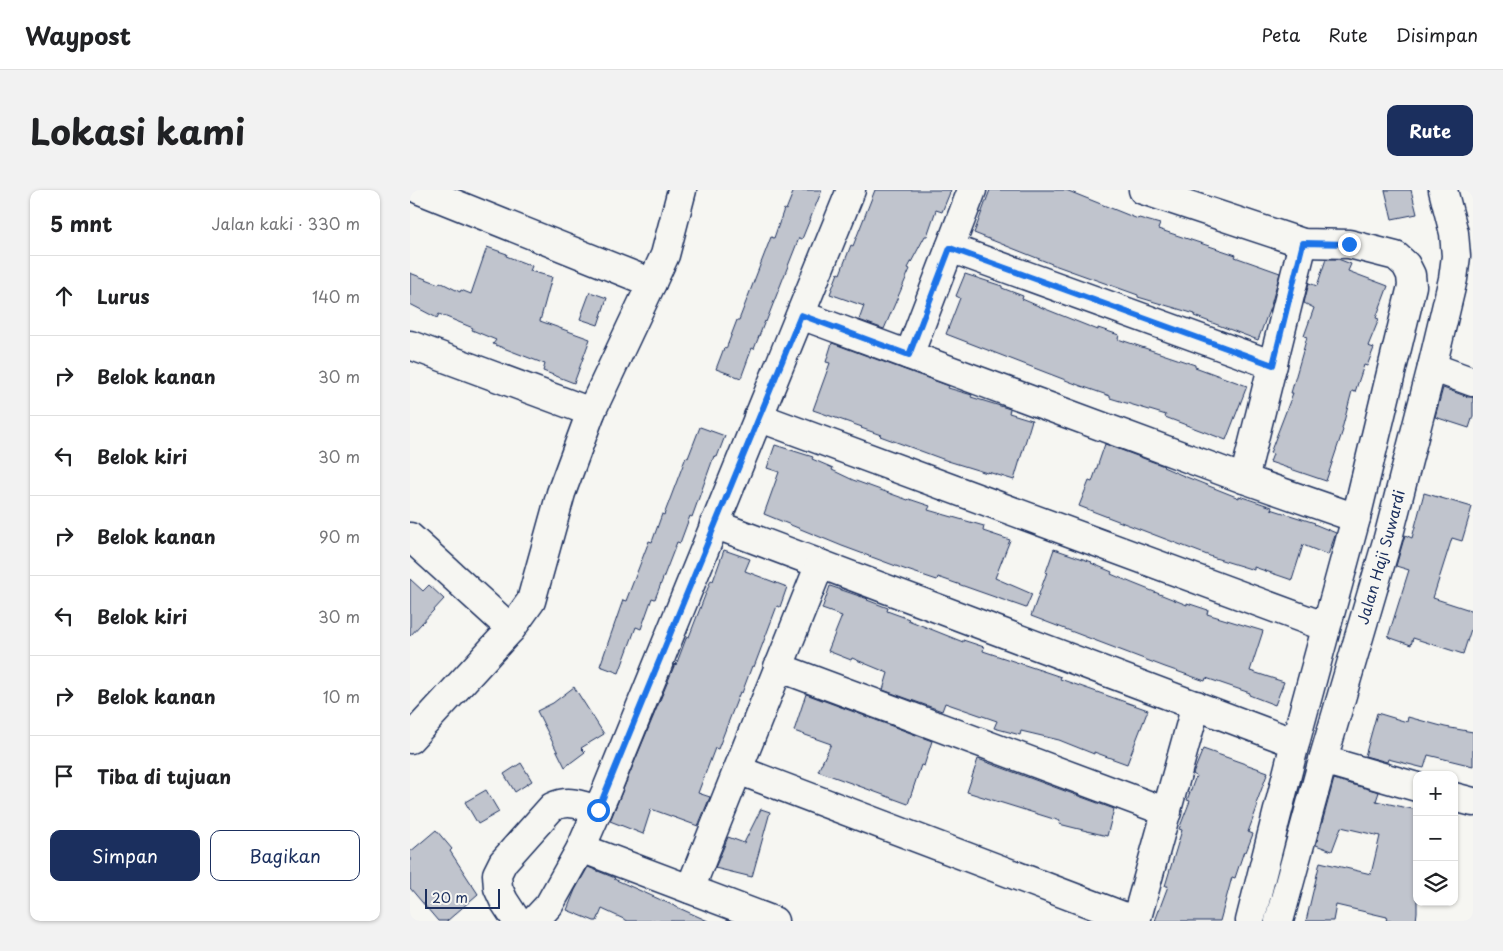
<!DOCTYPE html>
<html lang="id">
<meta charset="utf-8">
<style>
body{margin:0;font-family:"Playpen Sans",sans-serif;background:#f2f2f2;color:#202124}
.controls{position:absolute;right:15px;bottom:15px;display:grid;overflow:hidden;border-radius:10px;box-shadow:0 1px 4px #0004}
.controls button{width:45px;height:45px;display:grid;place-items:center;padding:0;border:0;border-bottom:1px solid #e0e0e0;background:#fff;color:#202124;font:25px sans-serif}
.scale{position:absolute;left:15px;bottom:12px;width:75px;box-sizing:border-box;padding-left:5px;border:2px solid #1b2f5e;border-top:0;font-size:14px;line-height:18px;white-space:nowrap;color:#1b2f5e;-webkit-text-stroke:4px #f6f6f2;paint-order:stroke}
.stop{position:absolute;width:15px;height:15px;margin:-11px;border:4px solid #1a73e8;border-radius:50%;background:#fff}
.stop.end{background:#1a73e8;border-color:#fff;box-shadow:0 1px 5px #0008}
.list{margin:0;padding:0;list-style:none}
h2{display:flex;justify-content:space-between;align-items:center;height:65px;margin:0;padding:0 20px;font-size:21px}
h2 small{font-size:16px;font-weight:400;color:#757577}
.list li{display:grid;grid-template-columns:32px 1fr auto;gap:15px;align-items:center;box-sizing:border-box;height:80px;padding:0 20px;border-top:1px solid #e0e0e0}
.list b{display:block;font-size:19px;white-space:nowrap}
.list em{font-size:16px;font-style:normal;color:#757577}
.actions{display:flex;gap:10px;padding:15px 20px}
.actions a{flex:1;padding:11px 0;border:1px solid #1b2f5e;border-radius:10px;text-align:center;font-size:18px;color:#1b2f5e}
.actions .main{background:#1b2f5e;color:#fff}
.icon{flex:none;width:28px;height:28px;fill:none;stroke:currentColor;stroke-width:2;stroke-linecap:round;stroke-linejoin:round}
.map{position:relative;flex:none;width:1063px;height:731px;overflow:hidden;border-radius:10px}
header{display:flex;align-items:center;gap:30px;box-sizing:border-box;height:70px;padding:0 25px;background:#fff;border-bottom:1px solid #e0e0e0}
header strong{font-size:24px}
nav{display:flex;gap:28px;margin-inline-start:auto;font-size:18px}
.intro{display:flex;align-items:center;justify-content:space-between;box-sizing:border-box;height:120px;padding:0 30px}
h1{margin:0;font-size:35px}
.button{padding:12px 22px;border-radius:10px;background:#1b2f5e;color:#fff;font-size:18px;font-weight:700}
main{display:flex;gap:30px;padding:0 30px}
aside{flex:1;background:#fff;border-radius:10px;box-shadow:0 1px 4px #0004}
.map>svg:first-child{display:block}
</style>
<header>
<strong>Waypost</strong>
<nav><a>Peta</a><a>Rute</a><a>Disimpan</a></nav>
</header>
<div class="intro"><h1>Lokasi kami</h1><a class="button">Rute</a></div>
<main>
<aside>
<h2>5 mnt<small>Jalan kaki · 330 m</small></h2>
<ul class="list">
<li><svg class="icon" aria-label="ahead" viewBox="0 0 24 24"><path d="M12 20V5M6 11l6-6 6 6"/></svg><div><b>Lurus</b></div><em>140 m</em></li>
<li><svg class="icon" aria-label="right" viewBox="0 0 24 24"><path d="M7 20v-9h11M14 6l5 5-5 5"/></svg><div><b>Belok kanan</b></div><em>30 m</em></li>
<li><svg class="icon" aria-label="left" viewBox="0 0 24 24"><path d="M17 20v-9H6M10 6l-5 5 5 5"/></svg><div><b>Belok kiri</b></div><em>30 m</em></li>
<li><svg class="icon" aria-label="right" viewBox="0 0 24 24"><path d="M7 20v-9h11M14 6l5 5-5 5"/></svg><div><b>Belok kanan</b></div><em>90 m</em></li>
<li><svg class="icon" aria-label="left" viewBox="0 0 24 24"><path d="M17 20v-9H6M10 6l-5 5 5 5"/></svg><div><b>Belok kiri</b></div><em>30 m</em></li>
<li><svg class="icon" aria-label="right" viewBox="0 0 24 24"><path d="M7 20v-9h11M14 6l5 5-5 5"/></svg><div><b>Belok kanan</b></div><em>10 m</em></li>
<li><svg class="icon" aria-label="arrive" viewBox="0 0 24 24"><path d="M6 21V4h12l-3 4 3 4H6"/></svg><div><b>Tiba di tujuan</b></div></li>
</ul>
<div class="actions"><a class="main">Simpan</a><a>Bagikan</a></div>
</aside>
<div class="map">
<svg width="1063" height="731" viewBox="0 0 1063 731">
<rect width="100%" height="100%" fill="#f6f6f2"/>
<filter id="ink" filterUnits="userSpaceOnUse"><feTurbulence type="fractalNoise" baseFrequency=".02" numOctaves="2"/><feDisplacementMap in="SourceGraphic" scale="10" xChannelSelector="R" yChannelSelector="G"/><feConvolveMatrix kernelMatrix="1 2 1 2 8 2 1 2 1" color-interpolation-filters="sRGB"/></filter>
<g filter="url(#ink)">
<path fill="#c0c4cd" stroke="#1b2f5e" d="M384,0H412L392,49L389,48L356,132L355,131L344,159L342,158L331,188L306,179L314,158L316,159L327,130H329L361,47L364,48L374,19L376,20Z
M465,0H541L532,22L526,20L517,46H515L498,78L500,79L474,139L449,130L454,116L420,104L428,83L430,84L441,55L443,56Z
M580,0H656L728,29L729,28L750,34L748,39L826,65L825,67L870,83L861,115L848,150L784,126L785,124L728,107V105L647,76L564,43Z
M975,0H1001L1007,24L982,29Z
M77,57L97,64L96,66L122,76L120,81L142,87L130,131L180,149L164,193L133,181L135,174L83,154L86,150L62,140L63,138L29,124L27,128L0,114V83L29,94L30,92L50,102L51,100L61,104Z
M916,69H928L941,74L938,81L978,96L966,128L969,129L958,156L964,158L957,176L954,175L945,202L942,201L932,239L933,240L916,291L860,272L863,264L860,263L883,203H881L897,147L894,146L904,118L894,113L899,93L907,96Z
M555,84L592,96V98L613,106L612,109L633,118L688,140V138L709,145L708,149L785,175V177L837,196L816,250L755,227L756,225L700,208V206L671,196L536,144L550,108L546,106Z
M180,102L197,108L188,135L170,129Z
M422,153L539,196L538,198L562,205L561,207L600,219L599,223L622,230L604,290L578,282L577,283L538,271L470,246L471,245L451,238L452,237L403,220L420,173L416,172Z
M1033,198L1058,207H1063V226L1059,238L1025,227Z
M290,237L315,246L307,267L304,266L282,327L280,326L270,353L267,352L245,409L242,408L231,439L226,437L209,483L190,476L213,410L216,411L239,351L242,352L252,324L254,325L276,267L278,268Z
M695,254L754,276L753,277L774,286L829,308V306L862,317L861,319L905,333L904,334L926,343L918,365L893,355L882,390L844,377V380L805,368L669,316L679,291L682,292Z
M365,255L403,267L402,269L423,278L422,280L443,290L498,310L499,309L520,316L518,320L574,336L573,341L600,350L585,388L622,404L616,418L528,387L527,390L494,379L432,356L354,324L369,282L357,278Z
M1014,303L1062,317L1052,351L1042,348L1023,408L1063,421V433L1053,464L1003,448L1001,455L978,447L999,380L986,376L995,345L1002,348Z
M644,359L682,372L681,373L702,382L701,384L722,393L777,415V413L798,420L797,424L853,441L840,481L874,492L865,515L839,505L840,503L796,488L795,491L755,477L621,426L637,382H636Z
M314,360L340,369L335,381L377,397L370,417L367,416L344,477L342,476L332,503L330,502L308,559L305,558L288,603L300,607L288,636L241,619L233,644L200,631L265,474L266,475L277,446L279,447L301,390L303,391Z
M0,389L13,401L19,395L34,409L0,446Z
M420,396L458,409L457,410L478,418L477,421L499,429L498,430L553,452V450L574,457L573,461L651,487L650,489L738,520L717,574L684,562V564L649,550L611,541L610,545L584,538L587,531L535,513L532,521L473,500L478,483L442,468L441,470L418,461L432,426L412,419Z
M164,497L194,544L171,558L175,562L155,577L127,521L143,513Z
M396,504L522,551L514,576L511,575L498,614L408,581L421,554L384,541Z
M967,523L997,532L998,527L1035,537L1063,542V576L1018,565L1014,578L978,569L977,572L955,566Z
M793,559L858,582L846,614L848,615L838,642L843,644L836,662L834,661L825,688L822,687L810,731H745L758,696H755L772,640L769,639L780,611L777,610L786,586L783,584Z
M568,569L704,619L697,646L649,634L650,631L557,602Z
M111,573L122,591L105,602L94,584Z
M924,589L969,602L966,611L1007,620V722L1006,731H976L977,727L926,715L923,731H896L910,672L961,684L970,646L931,637L922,661L906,655Z
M76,600L89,622L68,634L55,612Z
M351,619L360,622L342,687L305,678L318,647L334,653Z
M26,640L42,659L40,661L68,704L37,731H28L0,698V662Z
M178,677L205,688L204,689L298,731H218L192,719L187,731H184L157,720L165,700Z"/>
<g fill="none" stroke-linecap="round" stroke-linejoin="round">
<defs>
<g id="minor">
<path d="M10,0L242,93"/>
<path d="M733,0L893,53L939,54L986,66L996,75L1001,85L1002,96L946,328L885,553L840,731"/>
<path d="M540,58L863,175"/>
<path d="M391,125L834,289L946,328"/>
<path d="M0,155L181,222"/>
<path d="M499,165L562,0"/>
<path d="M1022,177L1063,192"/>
<path d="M348,227L916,437"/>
<path d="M834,289L893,53"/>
<path d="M304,334L885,553"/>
<path d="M0,347L101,439"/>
<path d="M368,477L757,622"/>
<path d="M0,549L101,439L121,411L151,303L181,222L255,65L272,0"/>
<path d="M913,570L1007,597"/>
<path d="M328,580L726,731"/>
<path d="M1044,607L1063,612"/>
<path d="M171,658L364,731"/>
<path d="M280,699L410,374"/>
<path d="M107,731L94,711L88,698L87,684L93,672L142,617C159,609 170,615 188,620"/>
<path d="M124,731L139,715L171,658L197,599L441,0"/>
<path d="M726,731L786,515"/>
<path id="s1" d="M869,731L913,570L978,348L1022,177L1043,89L1046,66L1044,43L1033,0"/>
</g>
</defs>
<use href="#minor" stroke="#1b2f5e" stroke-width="31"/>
<use href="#minor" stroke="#f6f6f2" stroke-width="28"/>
</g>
</g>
<g fill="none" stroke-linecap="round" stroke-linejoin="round" filter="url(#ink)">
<path stroke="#1a73e8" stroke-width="6" d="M188,620L391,125L499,165L540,58L863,175L893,53L939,54"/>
</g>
<g text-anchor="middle" stroke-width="4" stroke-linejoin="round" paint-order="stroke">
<g font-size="15" fill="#1b2f5e" stroke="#f6f6f2">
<text dy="5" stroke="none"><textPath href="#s1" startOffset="378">Jalan Haji Suwardi</textPath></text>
</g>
</g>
</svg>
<div class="controls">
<button>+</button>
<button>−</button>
<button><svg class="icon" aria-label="layers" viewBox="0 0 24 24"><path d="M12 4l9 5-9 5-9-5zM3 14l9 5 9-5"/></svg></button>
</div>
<div class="scale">20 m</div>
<div class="stop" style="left:188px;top:620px"></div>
<div class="stop end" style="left:939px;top:54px"></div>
</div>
</main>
